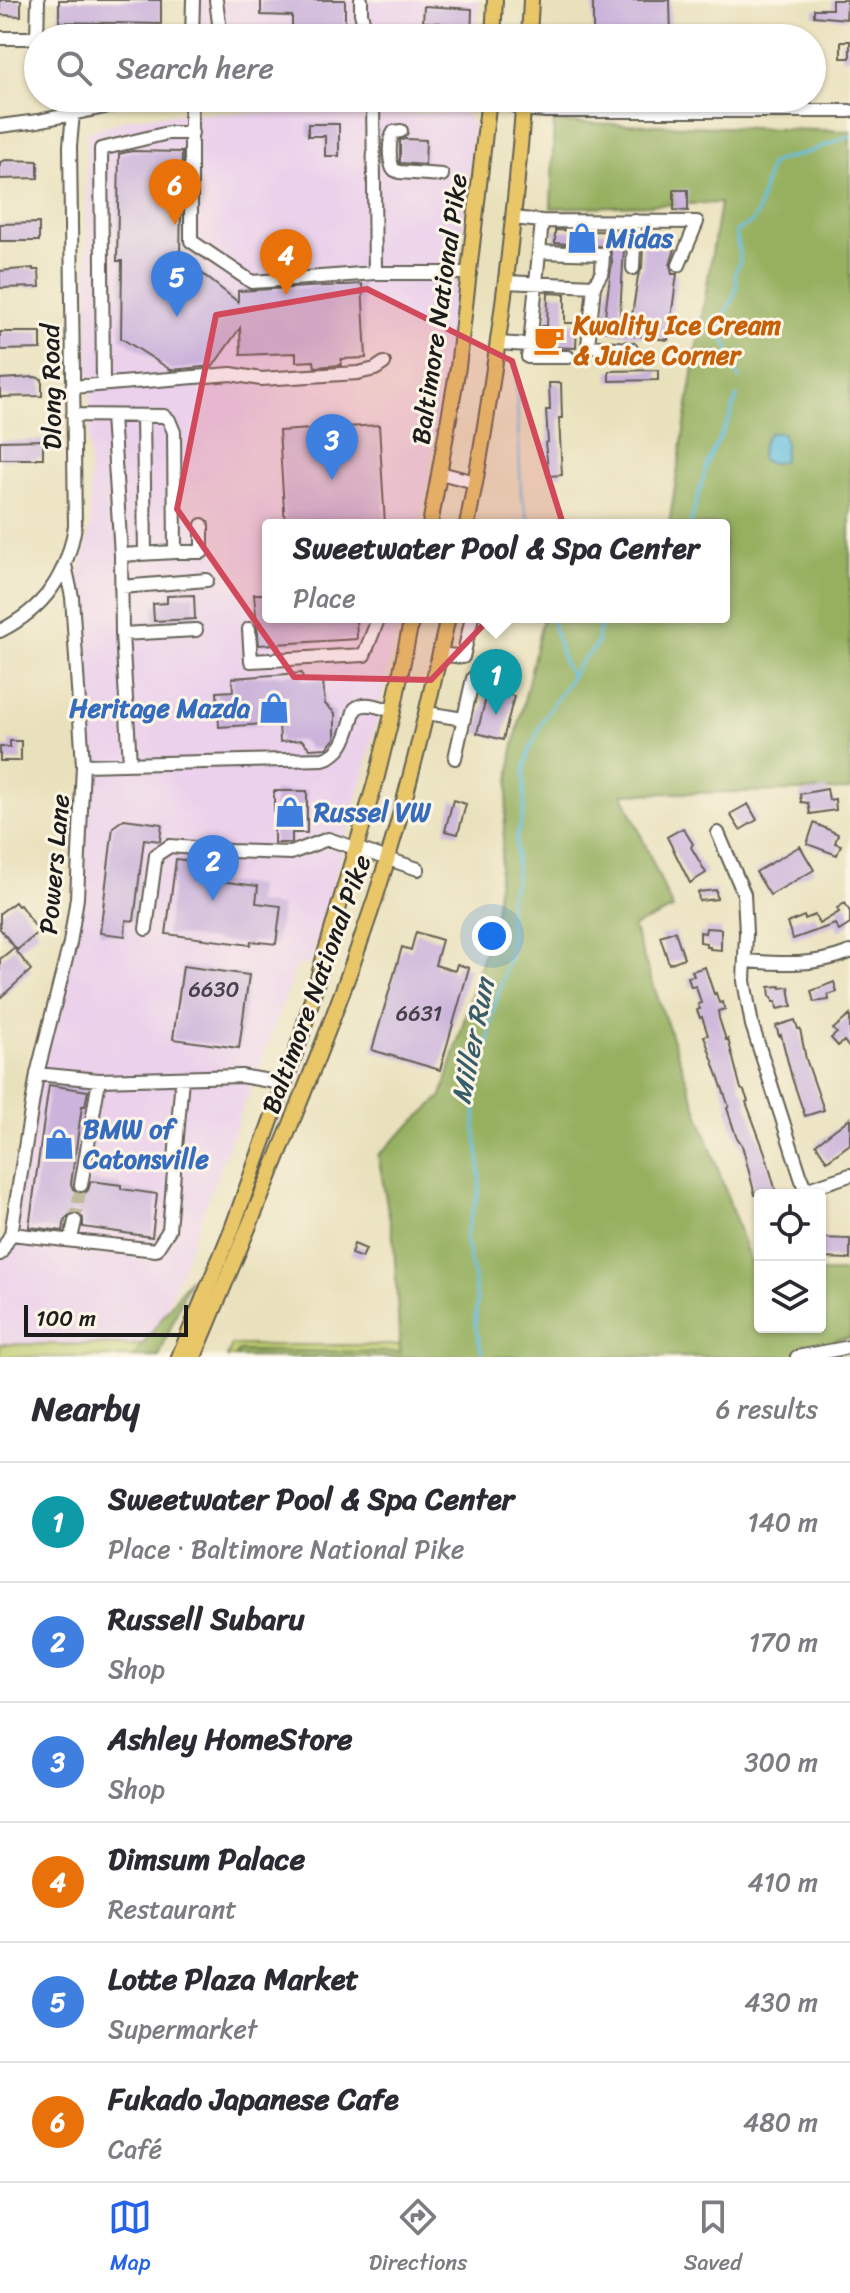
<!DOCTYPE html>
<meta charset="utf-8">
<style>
body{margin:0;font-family:Sriracha,sans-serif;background:#f7f7f7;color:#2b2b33}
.controls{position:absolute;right:24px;bottom:24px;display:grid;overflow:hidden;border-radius:8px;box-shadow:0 2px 6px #0004}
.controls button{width:72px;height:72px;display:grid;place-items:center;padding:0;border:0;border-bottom:2px solid #e1e1e2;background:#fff;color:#2b2b33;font:40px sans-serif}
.scale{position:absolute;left:24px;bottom:20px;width:164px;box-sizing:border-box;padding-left:8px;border:4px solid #1c1c1c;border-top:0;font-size:22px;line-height:28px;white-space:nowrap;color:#1c1c1c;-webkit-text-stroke:6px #fcf5e5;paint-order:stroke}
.you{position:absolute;left:492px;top:936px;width:28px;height:28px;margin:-20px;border:6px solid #fff;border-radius:50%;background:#1a73e8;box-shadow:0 0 0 12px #1a73e833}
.badge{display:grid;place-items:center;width:52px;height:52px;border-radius:50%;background:#2563eb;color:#fff;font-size:26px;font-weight:700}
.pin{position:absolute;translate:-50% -66px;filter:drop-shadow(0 2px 4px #0008)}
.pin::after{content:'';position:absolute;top:42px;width:28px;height:24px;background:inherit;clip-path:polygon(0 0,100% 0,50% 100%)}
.popup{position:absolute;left:262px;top:519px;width:468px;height:104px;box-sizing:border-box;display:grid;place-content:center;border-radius:8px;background:#fff;filter:drop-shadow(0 2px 6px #0005);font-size:26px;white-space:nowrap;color:#7c7c81}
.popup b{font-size:30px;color:#2b2b33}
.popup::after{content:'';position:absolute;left:50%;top:100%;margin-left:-16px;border:16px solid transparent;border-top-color:#fff}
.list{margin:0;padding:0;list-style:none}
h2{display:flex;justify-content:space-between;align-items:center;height:104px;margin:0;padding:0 32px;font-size:34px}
h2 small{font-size:26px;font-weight:400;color:#7c7c81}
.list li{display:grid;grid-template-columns:52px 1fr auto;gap:24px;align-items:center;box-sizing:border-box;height:120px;padding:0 32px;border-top:2px solid #e1e1e2}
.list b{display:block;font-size:30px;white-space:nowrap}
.list p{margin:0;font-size:26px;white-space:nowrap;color:#7c7c81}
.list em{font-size:26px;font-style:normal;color:#7c7c81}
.icon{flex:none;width:44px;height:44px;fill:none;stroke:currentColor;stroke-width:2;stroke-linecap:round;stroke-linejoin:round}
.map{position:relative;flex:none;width:850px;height:1357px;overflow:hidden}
.search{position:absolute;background:#fff;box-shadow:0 2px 6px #0004;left:24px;right:24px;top:24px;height:88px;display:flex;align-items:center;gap:20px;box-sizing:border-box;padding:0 28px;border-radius:44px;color:#7c7c81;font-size:30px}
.sheet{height:824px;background:#fff}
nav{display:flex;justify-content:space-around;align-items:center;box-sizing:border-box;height:112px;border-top:2px solid #e1e1e2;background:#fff;font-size:22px;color:#7c7c81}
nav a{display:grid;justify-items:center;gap:4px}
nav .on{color:#2563eb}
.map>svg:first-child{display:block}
</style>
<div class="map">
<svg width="850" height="1357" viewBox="0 0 850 1357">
<rect width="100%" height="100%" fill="#fcf5e5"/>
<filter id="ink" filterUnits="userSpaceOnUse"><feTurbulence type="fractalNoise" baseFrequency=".0125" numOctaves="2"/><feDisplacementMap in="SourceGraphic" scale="16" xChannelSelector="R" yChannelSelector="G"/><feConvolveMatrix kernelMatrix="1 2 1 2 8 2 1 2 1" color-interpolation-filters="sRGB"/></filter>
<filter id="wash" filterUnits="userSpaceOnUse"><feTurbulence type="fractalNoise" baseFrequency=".006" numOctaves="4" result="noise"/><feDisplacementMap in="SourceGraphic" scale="32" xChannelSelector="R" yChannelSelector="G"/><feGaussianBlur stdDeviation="1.8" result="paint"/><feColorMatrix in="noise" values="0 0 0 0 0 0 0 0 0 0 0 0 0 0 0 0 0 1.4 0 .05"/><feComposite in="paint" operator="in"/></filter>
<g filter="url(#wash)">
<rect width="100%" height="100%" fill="#e9e1bc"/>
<path fill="#ebd1eb" d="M199,0H479L476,38H199Z
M208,113H465L473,125L457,293L426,491L419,525H268V617H400L365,771L310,965L298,964L153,1345L0,1344V1260L11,1241L38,1082L82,899L86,856L90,772L89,759L84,750L77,575L83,559L90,527L86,135L90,131L128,119L155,115Z"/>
<path fill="#becc6e" stroke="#6d7445" stroke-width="2" d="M0,1344L153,1345L148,1357H0Z
M232,1345H778L785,1357H227Z"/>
<path fill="#96b061" stroke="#59663e" stroke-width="2" d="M554,122L850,131V790L623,794L673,909L633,927L754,1272H760V1327H820V1272H850V1338L836,1339L833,1357H236L238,1351L400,1352L394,1243L378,1155L442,1096L495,913L512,754L543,617H724V525H669L720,203L551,208Z
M190,1278L159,1357H134Z"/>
<path fill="#61bedf" stroke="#3e6d7e" stroke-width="2" d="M781,432C787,439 785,452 783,460C776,465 770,463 762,460C759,452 764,440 769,433Z"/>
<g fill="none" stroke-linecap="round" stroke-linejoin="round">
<path stroke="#61bedf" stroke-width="3" d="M516,379L521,493L530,525
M739,379L721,328L722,318L733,299L737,286L735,273L740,262L736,231L752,222L757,214L770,165L776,161L809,152L850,136
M690,525L708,461L729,419L737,396
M551,617L564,663L572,677
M483,1357L475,1324L477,1301L474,1279L465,1236L479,1191L480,1165L475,1128L476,1096L488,1044L492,1015L510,954L511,933L509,916V899L516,880V839L524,811V772L528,754L543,720L582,660L591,652L597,644L598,631L617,617"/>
</g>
<g id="blocks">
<path fill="#cbb3db" d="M0,0H21V16L0,15Z
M59,0H161V24L59,22Z
M261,0H345V38H292V16L261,15Z
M593,0H670L671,38H593Z
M832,0H847L846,19L814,16V9H832Z
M424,6L472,9L471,38H439L440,23L423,22Z
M841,41H850V58H841Z
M308,124H339V156H325V136H308Z
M406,139L426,140L425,165L400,163V140Z
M132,151L182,152L180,256L238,302V291L362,284L366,358L341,359V365L315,367L314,361L296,362V353L241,355L240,328L213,366L171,370L121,338L122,261H117L119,154Z
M6,160L38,161V178L0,179V162Z
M674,190H688V211L674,210Z
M39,223V241H0V224Z
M555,230L625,232L620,314L632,316L638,276L642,268L643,245L675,249L670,265L672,274H677L668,340L603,331L612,261L610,247L555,243Z
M33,268V270H39L40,287L0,288V271Z
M548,293L565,294V323H577L576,348L541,347L542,326H547Z
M0,332H41V349L0,350Z
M658,370V380L609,381V371Z
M35,377L42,379V396L0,397V379Z
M549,383H561L562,418H559L562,475L549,476L545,443L548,442L546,410H550Z
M379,425L385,525H285L279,431Z
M43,440V458H36V459H0V441Z
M254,594H268V617H356L357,639L259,645Z
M194,595L195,619L154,621L153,604L167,603V596Z
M302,673L303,681L323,680L325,704L335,713V738L327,748L310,749L302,740L280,742L279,723L219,727L217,692L233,691L232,678Z
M488,690L514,696L503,740L477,733Z
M10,741H21V761H0V747H10Z
M827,789L829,800L835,799L836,810L810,814L808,803L801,802L800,794Z
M274,791H307V833H292V843H274Z
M453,800L466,804L458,834L445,831Z
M748,804L757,820L740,830L730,814Z
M124,819L162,824L160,841L144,839L134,921L126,920L125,936L100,933L113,827Z
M814,823L838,834L835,843L841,845L837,855L807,844Z
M683,828L693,844L691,847L706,873L690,883L667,837Z
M800,846L814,870L770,895L756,872Z
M176,859L221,865L219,881L258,886L256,903L281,906L276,944L251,941L250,945L166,934Z
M716,890L717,899L699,901L698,892Z
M15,902L18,906L20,905L39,932L17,950L0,929V913Z
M845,903L850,912V924L839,931L835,924L793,939L787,923L804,916L805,919L815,915L819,924L839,912L837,908Z
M706,928L721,929V950L710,949V947H706V943L700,942V932L705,933Z
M675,931L684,958L669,964L660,936Z
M416,932L442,940L435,965L455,971L457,964L469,968L440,1070L372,1050L402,947L411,950Z
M14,948L31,970L0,998V959Z
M183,966L249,975L239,1048L173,1039Z
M705,967L714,994L716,993L719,1003L722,1002L725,1009L718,1011L719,1018L726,1040L728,1039L741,1089L744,1091L748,1101L746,1102L765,1153L777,1195H755L742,1145L736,1136L727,1108L729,1107L704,1036L708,1035L702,1017L700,1018L697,1010L700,1009L698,1004L701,1003L696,986L691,987L688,977L694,976L692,971Z
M834,982L837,992L828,995L829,1000L814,1002L811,991Z
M780,986L781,988L789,987L792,1006L777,1009L776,1002H773L772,997H770L769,987Z
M850,1015V1049L844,1041L838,1046L831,1038L837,1033L833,1029Z
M795,1020L798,1029H800L806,1059L824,1110L805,1116L792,1078L781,1035L779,1036L776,1026Z
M49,1085L88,1091L85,1106H82L71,1184L73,1189L79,1194L85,1193L88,1190L91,1181L121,1185V1189L157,1194L152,1237L83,1227V1218L76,1212L72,1213L65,1219L63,1231L29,1227Z
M850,1118V1144L827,1161L816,1144Z
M820,1238L850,1239V1259L820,1258Z
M354,1244L366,1249L362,1258L351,1254Z"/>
</g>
</g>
<g filter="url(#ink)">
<use href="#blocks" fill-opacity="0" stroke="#646154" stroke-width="2"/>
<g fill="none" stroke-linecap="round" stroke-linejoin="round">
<path stroke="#c0ba9c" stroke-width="12" stroke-dasharray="12 6" stroke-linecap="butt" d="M75,1221L81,1185"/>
<defs>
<path id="minor" d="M216,0L221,38
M361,0V13L367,38
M0,38H37L38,0
M192,38L193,0
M191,98V241L252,282L375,273H470
M373,98L375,273
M498,98L523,109L546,111H850
M0,126L38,121L148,98
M401,131L394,132C388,141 389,159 393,169L399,172L442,175
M542,221L697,222L679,265
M539,252L603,254L602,272L594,286L588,346L631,349
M633,268L635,221
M505,282L594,286
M497,343L530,345L542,221L513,218
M530,345L528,357H568
M103,384L101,149L168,133H192
M72,387L231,374L261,379L358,373L375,369L384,363
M73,415L164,416L169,420L174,432L175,552L121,555L112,416
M143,416L145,553
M440,473L475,482
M174,552H202V525
M121,555L122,634
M121,587L207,580
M249,629L251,661L364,655L379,617
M0,631C45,608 67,576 75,526L70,146L73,113L72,98
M440,654L463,657L472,617
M427,713L463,719
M455,758L473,678
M130,763L122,634L196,630
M83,765L323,759C346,753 348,729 355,709C366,700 381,708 393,711
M718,833L744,894L746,933L744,981L752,1025L805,1190L850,1175
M146,929L156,855L170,846L230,851L291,853L328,839L418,869
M745,961C782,964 815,966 850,952
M37,1074L99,1080L241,1076L286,1084
M81,1185L99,1080
M11,1234L156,1250L169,1230L182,1078
M71,1239L75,1221
M0,1254L11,1234L37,1074L70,943L77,898L83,765L72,597L65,565
M797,1357L850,1347"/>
<path id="major" d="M493,38L495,0
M529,38L531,0
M430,525L458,367L489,98
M467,525C495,384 513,241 524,98
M179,1357L232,1229L300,1040L377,776L393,711L412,617
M194,1357C257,1206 323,1055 375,899C405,807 427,712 448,617"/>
</defs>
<use href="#minor" stroke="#646154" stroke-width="16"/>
<use href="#major" stroke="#646154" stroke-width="18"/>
<use href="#minor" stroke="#fff" stroke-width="12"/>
<use href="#major" stroke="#e9c769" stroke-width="14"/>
</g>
</g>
<path fill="#d1495b" fill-opacity="0.2" stroke="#d1495b" stroke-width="6" stroke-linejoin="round" d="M367,289L512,361L567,537L431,680L294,677L177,509L216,315Z"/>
<defs>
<symbol id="shop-bare" viewBox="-9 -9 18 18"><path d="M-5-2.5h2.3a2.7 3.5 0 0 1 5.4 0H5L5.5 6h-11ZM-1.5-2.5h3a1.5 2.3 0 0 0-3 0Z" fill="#3f7fe0" stroke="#fcf5e5" stroke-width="2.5" paint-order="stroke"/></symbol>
<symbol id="cafe-bare" viewBox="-9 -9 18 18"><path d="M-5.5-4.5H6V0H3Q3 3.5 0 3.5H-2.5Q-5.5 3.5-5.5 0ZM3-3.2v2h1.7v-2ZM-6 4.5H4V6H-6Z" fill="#e8710a" stroke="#fcf5e5" stroke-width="2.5" paint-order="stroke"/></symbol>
</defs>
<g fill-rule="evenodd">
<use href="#shop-bare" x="560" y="216" width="44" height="44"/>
<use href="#cafe-bare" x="527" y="318" width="44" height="44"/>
<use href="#shop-bare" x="252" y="686" width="44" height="44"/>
<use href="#shop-bare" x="268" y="790" width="44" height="44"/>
<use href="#shop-bare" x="37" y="1122" width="44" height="44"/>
</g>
<g text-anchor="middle" stroke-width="6" stroke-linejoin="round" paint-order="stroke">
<g font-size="22" fill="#48424c">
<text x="214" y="997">6630</text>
<text x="419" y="1021">6631</text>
</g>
<g font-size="26" font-weight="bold" fill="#366cbe" stroke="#fcf5e5" text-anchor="start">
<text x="606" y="247">Midas</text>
<text x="250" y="717" text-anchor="end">Heritage Mazda</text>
<text x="314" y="821">Russel VW</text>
<text x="83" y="1138">BMW of<tspan x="83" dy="30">Catonsville</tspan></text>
</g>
<g font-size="26" fill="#1c1c1c" stroke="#fcf5e5">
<text transform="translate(439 309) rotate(-82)" y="9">Baltimore National Pike</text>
<text transform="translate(51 387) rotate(-91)" y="9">Dlong Road</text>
<text transform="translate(54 864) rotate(-85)" y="9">Powers Lane</text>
<text transform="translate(316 984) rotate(-70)" y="9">Baltimore National Pike</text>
</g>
<g font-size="26" font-weight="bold" fill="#c56008" stroke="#fcf5e5" text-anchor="start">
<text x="573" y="334">Kwality Ice Cream<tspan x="573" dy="30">&amp; Juice Corner</tspan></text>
</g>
<g font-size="28" font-style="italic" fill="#385d6a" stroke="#fcf5e5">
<text transform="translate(472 1041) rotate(-79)" y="10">Miller Run</text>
</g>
</g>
</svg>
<div class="controls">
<button><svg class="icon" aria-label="locate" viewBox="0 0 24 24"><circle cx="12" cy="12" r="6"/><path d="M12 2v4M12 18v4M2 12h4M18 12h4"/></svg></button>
<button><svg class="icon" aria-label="layers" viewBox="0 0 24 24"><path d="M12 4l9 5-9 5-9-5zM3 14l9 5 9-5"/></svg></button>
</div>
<div class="scale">100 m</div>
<div class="you"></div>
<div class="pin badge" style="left:496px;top:715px;background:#0f9aa8">1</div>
<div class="popup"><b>Sweetwater Pool &amp; Spa Center</b>Place</div>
<div class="pin badge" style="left:213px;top:901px;background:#3f7fe0">2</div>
<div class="pin badge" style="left:332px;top:480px;background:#3f7fe0">3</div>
<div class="pin badge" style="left:286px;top:295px;background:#e8710a">4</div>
<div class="pin badge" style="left:177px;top:317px;background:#3f7fe0">5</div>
<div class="pin badge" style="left:175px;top:225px;background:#e8710a">6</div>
<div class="search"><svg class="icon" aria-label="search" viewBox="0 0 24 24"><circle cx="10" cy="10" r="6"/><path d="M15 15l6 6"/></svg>Search here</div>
</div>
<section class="sheet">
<h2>Nearby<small>6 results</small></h2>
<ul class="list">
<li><span class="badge" style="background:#0f9aa8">1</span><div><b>Sweetwater Pool &amp; Spa Center</b><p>Place · Baltimore National Pike</p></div><em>140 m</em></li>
<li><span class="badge" style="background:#3f7fe0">2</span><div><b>Russell Subaru</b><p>Shop</p></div><em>170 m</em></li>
<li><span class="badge" style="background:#3f7fe0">3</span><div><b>Ashley HomeStore</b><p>Shop</p></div><em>300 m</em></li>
<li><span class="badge" style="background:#e8710a">4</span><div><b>Dimsum Palace</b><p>Restaurant</p></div><em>410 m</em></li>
<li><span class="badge" style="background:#3f7fe0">5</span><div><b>Lotte Plaza Market</b><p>Supermarket</p></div><em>430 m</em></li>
<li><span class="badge" style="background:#e8710a">6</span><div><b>Fukado Japanese Cafe</b><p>Café</p></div><em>480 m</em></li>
</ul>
</section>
<nav>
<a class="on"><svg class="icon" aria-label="map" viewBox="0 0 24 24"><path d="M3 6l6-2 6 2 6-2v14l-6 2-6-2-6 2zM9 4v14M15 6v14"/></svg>Map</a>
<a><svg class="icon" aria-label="directions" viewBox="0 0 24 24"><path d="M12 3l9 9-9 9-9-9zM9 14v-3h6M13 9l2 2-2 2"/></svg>Directions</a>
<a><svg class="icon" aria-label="saved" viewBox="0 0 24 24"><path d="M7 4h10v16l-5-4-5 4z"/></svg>Saved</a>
</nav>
